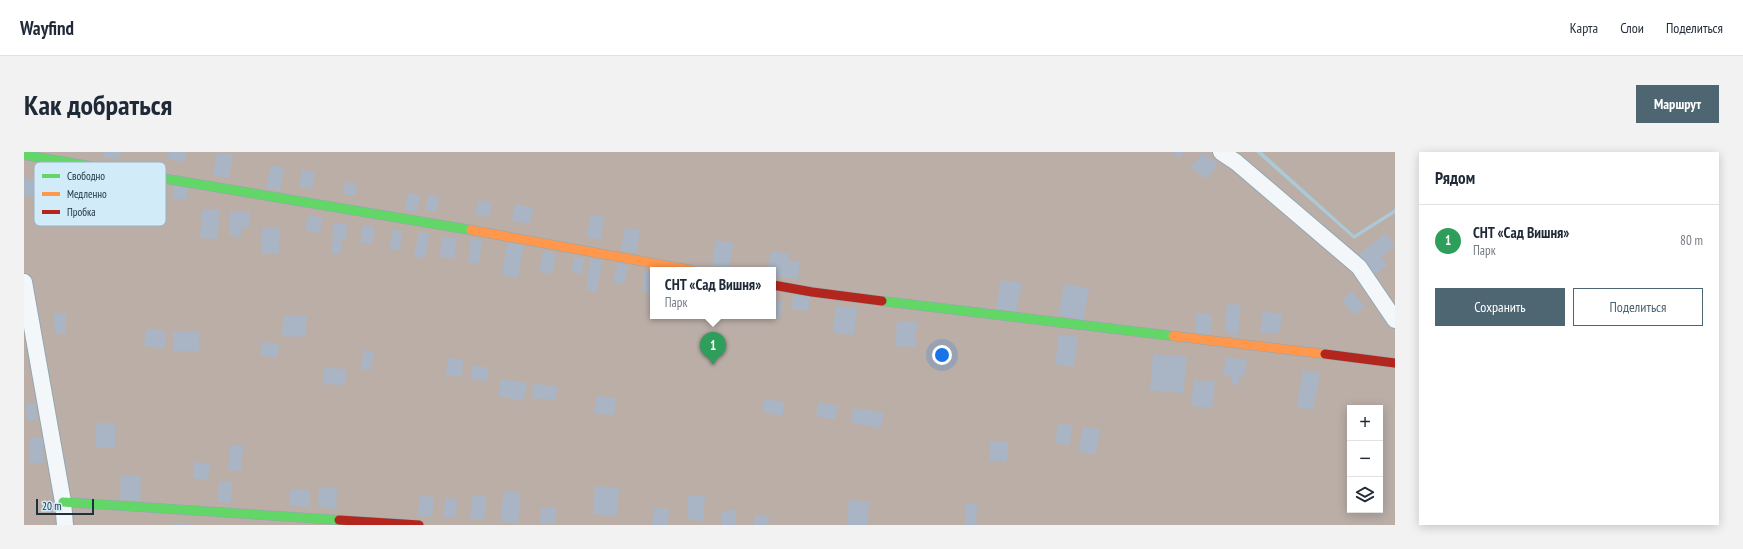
<!DOCTYPE html>
<html lang="ru">
<meta charset="utf-8">
<style>
body{margin:0;font-family:"PT Sans Narrow",sans-serif;background:#f2f2f3;color:#1f2937}
.controls{position:absolute;right:12px;bottom:12px;display:grid;overflow:hidden;border-radius:0px;box-shadow:0 2px 10px #0003}
.controls button{width:36px;height:36px;display:grid;place-items:center;padding:0;border:0;border-bottom:1px solid #e0e1e3;background:#fff;color:#1f2937;font:20px sans-serif}
.scale{position:absolute;left:12px;bottom:10px;width:58px;box-sizing:border-box;padding-left:4px;border:2px solid #1c313b;border-top:0;font-size:11px;line-height:14px;white-space:nowrap;color:#1c313b;-webkit-text-stroke:3px #d1ebf9;paint-order:stroke}
.you{position:absolute;left:918px;top:203px;width:14px;height:14px;margin:-10px;border:3px solid #fff;border-radius:50%;background:#1a73e8;box-shadow:0 0 0 6px #1a73e833}
.badge{display:grid;place-items:center;width:26px;height:26px;border-radius:50%;background:#4e6672;color:#fff;font-size:13px;font-weight:700}
.pin{position:absolute;translate:-50% -33px;filter:drop-shadow(0 1px 2px #0008)}
.pin::after{content:'';position:absolute;top:21px;width:14px;height:12px;background:inherit;clip-path:polygon(0 0,100% 0,50% 100%)}
.popup{position:absolute;left:626px;top:115px;width:126px;height:52px;box-sizing:border-box;display:grid;place-content:center;border-radius:0px;background:#fff;filter:drop-shadow(0 1px 3px #0005);font-size:13px;white-space:nowrap;color:#747a83}
.popup b{font-size:15px;color:#1f2937}
.popup::after{content:'';position:absolute;left:50%;top:100%;margin-left:-8px;border:8px solid transparent;border-top-color:#fff}
.list{margin:0;padding:0;list-style:none}
h2{display:flex;justify-content:space-between;align-items:center;height:52px;margin:0;padding:0 16px;font-size:17px}
h2 small{font-size:13px;font-weight:400;color:#747a83}
.list li{display:grid;grid-template-columns:26px 1fr auto;gap:12px;align-items:center;box-sizing:border-box;height:72px;padding:0 16px;border-top:1px solid #e0e1e3}
.list b{display:block;font-size:15px;white-space:nowrap}
.list p{margin:0;font-size:13px;white-space:nowrap;color:#747a83}
.list em{font-size:13px;font-style:normal;color:#747a83}
.actions{display:flex;gap:8px;padding:12px 16px}
.actions a{flex:1;padding:9px 0;border:1px solid #4e6672;border-radius:0px;text-align:center;font-size:14px;color:#4e6672}
.actions .main{background:#4e6672;color:#fff}
.icon{flex:none;width:22px;height:22px;fill:none;stroke:currentColor;stroke-width:2;stroke-linecap:round;stroke-linejoin:round}
.map{position:relative;flex:none;width:1371px;height:373px;overflow:hidden;border-radius:0px}
header{display:flex;align-items:center;gap:24px;box-sizing:border-box;height:56px;padding:0 20px;background:#fff;border-bottom:1px solid #e0e1e3}
header strong{font-size:19px}
nav{display:flex;gap:22px;margin-inline-start:auto;font-size:14px}
.intro{display:flex;align-items:center;justify-content:space-between;box-sizing:border-box;height:96px;padding:0 24px}
h1{margin:0;font-size:28px}
.button{padding:10px 18px;border-radius:0px;background:#4e6672;color:#fff;font-size:14px;font-weight:700}
main{display:flex;gap:24px;padding:0 24px}
aside{flex:1;background:#fff;border-radius:0px;box-shadow:0 2px 10px #0003}
.map>svg:first-child{display:block}
</style>
<header>
<strong>Wayfind</strong>
<nav><a>Карта</a><a>Слои</a><a>Поделиться</a></nav>
</header>
<div class="intro"><h1>Как добраться</h1><a class="button">Маршрут</a></div>
<main>
<div class="map">
<svg width="1371" height="373" viewBox="0 0 1371 373">
<rect width="100%" height="100%" fill="#acc9d7"/>
<path fill="#baaea7" fill-rule="evenodd" d="M0,0H1232L1330,87L1371,61V373H0ZM629,118H749V164H629ZM1326,256H1356V358H1326Z
M1238,0H1371V57L1330,83Z"/>
<path fill="#a9b5c5" d="M80,0H97L95,7L79,5Z
M145,0H162L161,10L144,7Z
M1147,0H1159L1156,6Z
M193,1L209,3L205,26L189,23Z
M1178,1L1194,12L1182,27L1167,16Z
M247,13L260,16L256,39L242,36Z
M278,18L291,20L288,37L275,35Z
M0,21L2,28L17,26L20,42L0,45Z
M38,24L39,47L26,48L24,25Z
M66,27L67,45L52,46L51,28Z
M321,30L333,32L331,44L319,42Z
M150,34L164,36L162,48L148,46Z
M82,35H96L97,56H82Z
M384,41L396,43L393,60L381,58Z
M405,42L415,45L412,60L401,58Z
M454,48L468,51L465,65L451,62Z
M491,52L509,56L506,72L488,69Z
M178,57L196,58L193,87L176,86Z
M206,59H226L225,76H217V85L205,84Z
M284,63L299,66L296,81L281,78Z
M566,63L580,65L577,87L563,86Z
M309,72H323L322,88L317,87V101H308Z
M339,73L351,75L348,92L336,90Z
M238,76H256L255,102H237Z
M601,76L616,78L612,101L597,98Z
M368,78L378,79L376,98L366,97Z
M395,80L406,82L401,106L390,104Z
M1362,81L1371,94L1357,105L1364,113L1351,123L1335,102Z
M418,85L433,86L430,107L416,105Z
M447,86L458,88L455,112L444,110Z
M692,88L710,91L705,116L688,113Z
M483,91L499,93L494,126L478,123Z
M519,99L532,101L528,122L515,120Z
M747,99L765,102L764,108L776,110L774,127L749,124V118H744Z
M550,105L560,106L558,122L547,120Z
M566,107L578,108L573,140L562,138Z
M594,111L604,114L600,132L589,130Z
M620,119L629,120V141L618,140Z
M977,128L998,131L992,160L972,156Z
M1040,132L1065,136L1059,168L1034,163Z
M1328,139L1341,155L1330,163L1318,148Z
M749,141H751L750,148L759,150L756,166L749,165Z
M769,143L786,145L784,159L768,157Z
M1203,152L1217,153L1214,183L1201,181Z
M812,154L833,156L830,183L809,181Z
M1239,160L1258,162L1255,182L1236,180Z
M30,161H42V182H31Z
M1172,161L1188,162L1187,182L1171,181Z
M260,163L283,164L281,185L258,184Z
M873,169L893,170L891,195L871,194Z
M122,177L142,179L140,197L120,194Z
M149,179H175V199H149Z
M1035,182L1054,185L1050,215L1031,212Z
M238,190L255,192L253,206L236,203Z
M340,198L350,199L347,218L337,217Z
M1129,202L1163,205L1159,241L1126,238Z
M1202,205L1223,208L1220,225L1216,224L1214,233L1207,232L1208,224L1199,223Z
M424,206L439,208L438,225L422,223Z
M448,214L464,215L463,229L446,227Z
M300,216L322,217L321,233L299,232Z
M1279,218L1296,221L1289,258L1273,255Z
M477,227L503,231L500,249L474,244Z
M1170,228L1191,230L1188,256L1167,254Z
M509,232L533,234L532,248L508,246Z
M573,244L592,246L590,263L570,261Z
M741,246L761,251L758,264L738,259Z
M795,250L814,254L811,268L792,264Z
M2,251H12L13,268L3,269Z
M829,256L860,261L857,276L827,271Z
M72,271H91V296H72Z
M1033,272L1048,273L1046,293L1032,291Z
M1059,275L1076,277L1072,302L1055,300Z
M5,286H19V311H5Z
M966,289L984,290L983,310L965,309Z
M206,293L219,294L217,319L204,318Z
M170,310L186,312L184,328L169,326Z
M97,323L117,324L116,349L96,348Z
M195,329L208,330L207,351L194,350Z
M571,334L595,336L593,364L569,362Z
M295,335L313,337L312,357L294,355Z
M266,337L286,338L285,355L265,354Z
M480,339L497,341L494,372L476,369Z
M449,343L463,345L460,368L446,367Z
M664,343L681,344L679,369L663,368Z
M396,344L410,345L408,365L394,363Z
M421,346L433,347L432,365H420Z
M825,348L845,350L843,373H823Z
M942,352H953L952,373H941Z
M517,356H532V372H516Z
M630,356L645,357L644,373H628Z
M712,358V373H698L697,359Z
M731,363L745,365L744,373H730Z
M150,371H166V373H150Z"/>
<g fill="none" stroke-linecap="round" stroke-linejoin="round">
<defs>
<path id="street" d="M1197,0L1212,10L1335,115L1371,168
M0,130L39,350L41,373"/>
<path id="fast" d="M0,3L447,78
M858,149L1149,184
M39,350L315,368"/>
<path id="slow" d="M447,78L667,118
M1149,184L1301,202"/>
<path id="jam" d="M749,133L788,140L858,149
M1301,202L1371,211
M315,368L395,373"/>
</defs>
<use href="#street" stroke="#91a7b2" stroke-width="18"/>
<use href="#fast" stroke="#91a7b2" stroke-width="10"/>
<use href="#slow" stroke="#91a7b2" stroke-width="10"/>
<use href="#jam" stroke="#91a7b2" stroke-width="10"/>
<use href="#street" stroke="#f3f7f9" stroke-width="16"/>
<use href="#fast" stroke="#63d668" stroke-width="9"/>
<use href="#slow" stroke="#ff974d" stroke-width="9"/>
<use href="#jam" stroke="#b3261e" stroke-width="9"/>
</g>
<rect x="10" y="10" width="132" height="64" rx="6" fill="#d1ebf9" stroke="#9bb3c0" stroke-width="1"/>
<rect x="18" y="22" width="18" height="4" fill="#63d668"/>
<rect x="18" y="40" width="18" height="4" fill="#ff974d"/>
<rect x="18" y="58" width="18" height="4" fill="#b3261e"/>
<g font-size="11" fill="#1c313b">
<text x="43" y="28">Свободно</text>
<text x="43" y="46">Медленно</text>
<text x="43" y="64">Пробка</text>
</g>
</svg>
<div class="controls">
<button>+</button>
<button>−</button>
<button><svg class="icon" aria-label="layers" viewBox="0 0 24 24"><path d="M12 4l9 5-9 5-9-5zM3 14l9 5 9-5"/></svg></button>
</div>
<div class="scale">20 m</div>
<div class="you"></div>
<div class="pin badge" style="left:689px;top:213px;background:#2e9e5b">1</div>
<div class="popup"><b>СНТ «Сад Вишня»</b>Парк</div>
</div>
<aside>
<h2>Рядом<small></small></h2>
<ul class="list">
<li><span class="badge" style="background:#2e9e5b">1</span><div><b>СНТ «Сад Вишня»</b><p>Парк</p></div><em>80 m</em></li>
</ul>
<div class="actions"><a class="main">Сохранить</a><a>Поделиться</a></div>
</aside>
</main>
